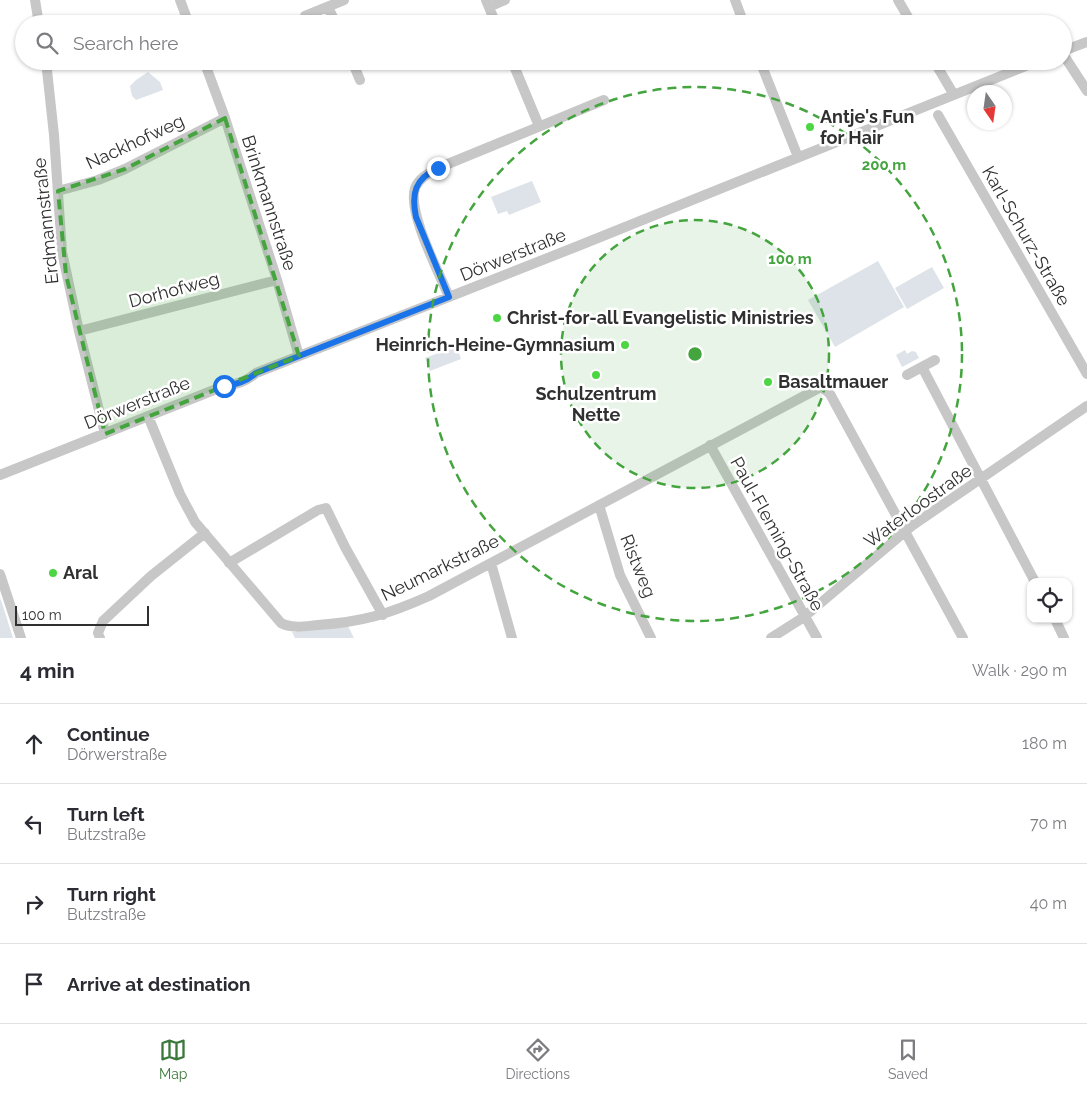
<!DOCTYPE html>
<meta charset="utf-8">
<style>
body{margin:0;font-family:Raleway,sans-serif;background:#f7f7f7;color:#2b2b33}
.controls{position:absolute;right:15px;bottom:15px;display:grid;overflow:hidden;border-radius:10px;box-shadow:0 1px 4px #0004}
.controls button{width:45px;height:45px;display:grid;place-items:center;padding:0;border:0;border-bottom:1px solid #e1e1e2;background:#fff;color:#2b2b33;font:25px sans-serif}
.compass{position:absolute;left:967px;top:85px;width:45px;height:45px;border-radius:50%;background:#fff;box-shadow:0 1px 4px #0004;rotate:167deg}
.scale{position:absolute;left:15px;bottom:12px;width:134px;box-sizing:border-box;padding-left:5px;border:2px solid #303030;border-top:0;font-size:14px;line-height:18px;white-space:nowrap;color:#303030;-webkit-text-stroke:4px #fff;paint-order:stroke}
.stop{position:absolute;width:15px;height:15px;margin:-11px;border:4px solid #1a73e8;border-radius:50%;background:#fff}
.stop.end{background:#1a73e8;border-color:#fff;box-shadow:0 1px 5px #0008}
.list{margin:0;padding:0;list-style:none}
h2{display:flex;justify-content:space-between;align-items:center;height:65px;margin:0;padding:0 20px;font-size:21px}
h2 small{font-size:16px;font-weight:400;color:#7c7c81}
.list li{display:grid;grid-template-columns:32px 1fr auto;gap:15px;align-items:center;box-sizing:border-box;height:80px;padding:0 20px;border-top:1px solid #e1e1e2}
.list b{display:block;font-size:19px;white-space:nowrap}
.list p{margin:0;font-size:16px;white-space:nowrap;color:#7c7c81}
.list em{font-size:16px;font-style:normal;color:#7c7c81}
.icon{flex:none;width:28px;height:28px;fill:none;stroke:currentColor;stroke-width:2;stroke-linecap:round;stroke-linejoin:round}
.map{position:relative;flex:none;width:1087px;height:638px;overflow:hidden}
.search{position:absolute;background:#fff;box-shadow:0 1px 4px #0004;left:15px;right:15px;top:15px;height:55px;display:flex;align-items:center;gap:12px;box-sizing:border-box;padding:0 18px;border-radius:28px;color:#7c7c81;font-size:19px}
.sheet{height:385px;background:#fff}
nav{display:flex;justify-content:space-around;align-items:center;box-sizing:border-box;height:70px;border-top:1px solid #e1e1e2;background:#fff;font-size:14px;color:#7c7c81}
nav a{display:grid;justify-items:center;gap:2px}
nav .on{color:#3a783b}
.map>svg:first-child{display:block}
</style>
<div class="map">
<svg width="1087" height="638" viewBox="0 0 1087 638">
<rect width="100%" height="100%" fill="#fff"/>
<path fill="#dde3e9" d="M148,72L160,82L163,90L136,100L132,96L130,86L136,80Z
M532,181L541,202L509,215L507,211L498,214L491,197Z
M878,261L904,307L835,347L808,300Z
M932,267L944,288L907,309L895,288Z
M457,346L461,359L430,371L425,358Z
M905,350L907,354L912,351L916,352L919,358L902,367L896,355Z
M0,598L2,603L13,638H0Z
M347,624L354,638H295L292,632Z"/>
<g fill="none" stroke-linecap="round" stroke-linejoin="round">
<path stroke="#c7c7c7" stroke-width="10" d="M35,0L39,24
M180,0L189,24
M486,0L496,24
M735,0L744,24
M898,0L912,24
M328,7L336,24
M489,7L505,0
M305,16L344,0
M1063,51L1087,42
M1063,54L1087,91
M46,61L54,135L62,252L79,331L105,434
M204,61L225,118L277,280L299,356
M352,61L360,80
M512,61L539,126
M760,61L798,157
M934,61L954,95
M938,115L1087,374
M58,191L98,180L125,169L225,118
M449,297C439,272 407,212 415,188C419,178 429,173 438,168L604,100
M79,331L277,280
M922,367L1035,582
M907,375L935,360
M148,416L180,494L195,522L281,623C292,629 306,626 318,625C362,622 389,614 429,596L819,388H823L830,394L963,638
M710,445L817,638
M0,475L224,386C236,385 247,381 256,373L578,246L1038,61
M599,505L620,575L651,638
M229,563L318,510L326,508L345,547L383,615
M491,563L512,638
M0,574L21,638
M1055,619L1064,638
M100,638L98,633L103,621L151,576L205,533
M771,638L804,617L913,525L1087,406"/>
</g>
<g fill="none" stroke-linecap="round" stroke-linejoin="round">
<path stroke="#1a73e8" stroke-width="6" d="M224,386C236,385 247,381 256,373L449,297L416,217C411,193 415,179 438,168"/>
</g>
<path fill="#44a43e" fill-opacity="0.2" stroke="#44a43e" stroke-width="4" stroke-dasharray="10 6" stroke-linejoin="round" d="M225,118L299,356L105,434L66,275L58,191L125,169Z"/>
<circle cx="695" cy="354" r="134" fill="#44a43e" fill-opacity=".12"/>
<g fill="none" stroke="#44a43e" stroke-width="2.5" stroke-dasharray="9 6">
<circle cx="695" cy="354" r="134"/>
<circle cx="695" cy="354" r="267"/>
</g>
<g fill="#4dd644" stroke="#fff" stroke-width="2">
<circle cx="810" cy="127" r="5"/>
<circle cx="497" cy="318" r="5"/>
<circle cx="625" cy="345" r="5"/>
<circle cx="596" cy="375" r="5"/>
<circle cx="768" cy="382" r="5"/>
<circle cx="53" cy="573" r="5"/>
</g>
<g text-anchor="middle" stroke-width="5" stroke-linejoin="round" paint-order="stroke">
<g font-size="18" font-weight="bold" fill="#303030" stroke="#fff" text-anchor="start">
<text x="820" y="123">Antje's Fun<tspan x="820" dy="21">for Hair</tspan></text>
<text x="507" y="324">Christ-for-all Evangelistic Ministries</text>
<text x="615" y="351" text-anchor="end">Heinrich-Heine-Gymnasium</text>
<text x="778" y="388">Basaltmauer</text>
<text x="596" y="400" text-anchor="middle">Schulzentrum<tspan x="596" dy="21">Nette</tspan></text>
<text x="63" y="579">Aral</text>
</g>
<g font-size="18" fill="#303030" stroke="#fff">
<text transform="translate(135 142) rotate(-25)" y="6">Nackhofweg</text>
<text transform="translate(269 203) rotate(72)" y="6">Brinkmannstraße</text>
<text transform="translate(46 221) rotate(-96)" y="6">Erdmannstraße</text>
<text transform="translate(1026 236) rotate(60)" y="6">Karl-Schurz-Straße</text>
<text transform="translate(513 255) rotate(-22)" y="6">Dörwerstraße</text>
<text transform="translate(174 290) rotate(-15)" y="6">Dorhofweg</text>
<text transform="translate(137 403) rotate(-22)" y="6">Dörwerstraße</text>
<text transform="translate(918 506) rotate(-36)" y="6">Waterloostraße</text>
<text transform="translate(777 534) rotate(61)" y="6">Paul-Fleming-Straße</text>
<text transform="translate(638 566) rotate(68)" y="6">Ristweg</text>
<text transform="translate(440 568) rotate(-26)" y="6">Neumarkstraße</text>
</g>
</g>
<circle cx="695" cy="354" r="8" fill="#44a43e" stroke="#fff" stroke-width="2.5"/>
<g font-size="15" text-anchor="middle" font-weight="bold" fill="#44a43e" stroke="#fff" stroke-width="5" stroke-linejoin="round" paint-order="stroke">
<text x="884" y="170">200 m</text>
<text x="790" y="264">100 m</text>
</g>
</svg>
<div class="controls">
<button><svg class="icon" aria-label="locate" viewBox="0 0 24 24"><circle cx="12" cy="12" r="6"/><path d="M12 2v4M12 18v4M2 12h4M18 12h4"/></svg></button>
</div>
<svg class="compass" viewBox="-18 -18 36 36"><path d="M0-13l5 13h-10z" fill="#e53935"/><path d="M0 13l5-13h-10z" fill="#7c7c81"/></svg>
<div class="scale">100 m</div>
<div class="stop" style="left:224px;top:386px"></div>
<div class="stop end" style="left:438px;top:168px"></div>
<div class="search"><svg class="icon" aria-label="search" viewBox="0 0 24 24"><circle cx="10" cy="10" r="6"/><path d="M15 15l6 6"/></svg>Search here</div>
</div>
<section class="sheet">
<h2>4 min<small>Walk · 290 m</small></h2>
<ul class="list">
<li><svg class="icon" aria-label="ahead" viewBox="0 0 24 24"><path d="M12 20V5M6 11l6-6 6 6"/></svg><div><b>Continue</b><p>Dörwerstraße</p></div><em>180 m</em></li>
<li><svg class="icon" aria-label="left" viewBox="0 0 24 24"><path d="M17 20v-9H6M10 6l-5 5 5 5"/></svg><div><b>Turn left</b><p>Butzstraße</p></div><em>70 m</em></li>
<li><svg class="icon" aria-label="right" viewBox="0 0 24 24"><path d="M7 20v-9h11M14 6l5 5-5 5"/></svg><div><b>Turn right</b><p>Butzstraße</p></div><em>40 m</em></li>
<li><svg class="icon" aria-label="arrive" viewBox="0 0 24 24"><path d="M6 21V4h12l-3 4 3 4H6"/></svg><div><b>Arrive at destination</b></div></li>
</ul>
</section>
<nav>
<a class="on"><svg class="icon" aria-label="map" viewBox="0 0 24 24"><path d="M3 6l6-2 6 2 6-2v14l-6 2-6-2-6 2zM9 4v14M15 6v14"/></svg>Map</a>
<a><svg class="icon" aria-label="directions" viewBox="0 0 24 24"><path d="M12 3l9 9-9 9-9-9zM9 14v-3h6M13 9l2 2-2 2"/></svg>Directions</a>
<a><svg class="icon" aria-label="saved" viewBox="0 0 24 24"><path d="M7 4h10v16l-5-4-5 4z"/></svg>Saved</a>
</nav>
